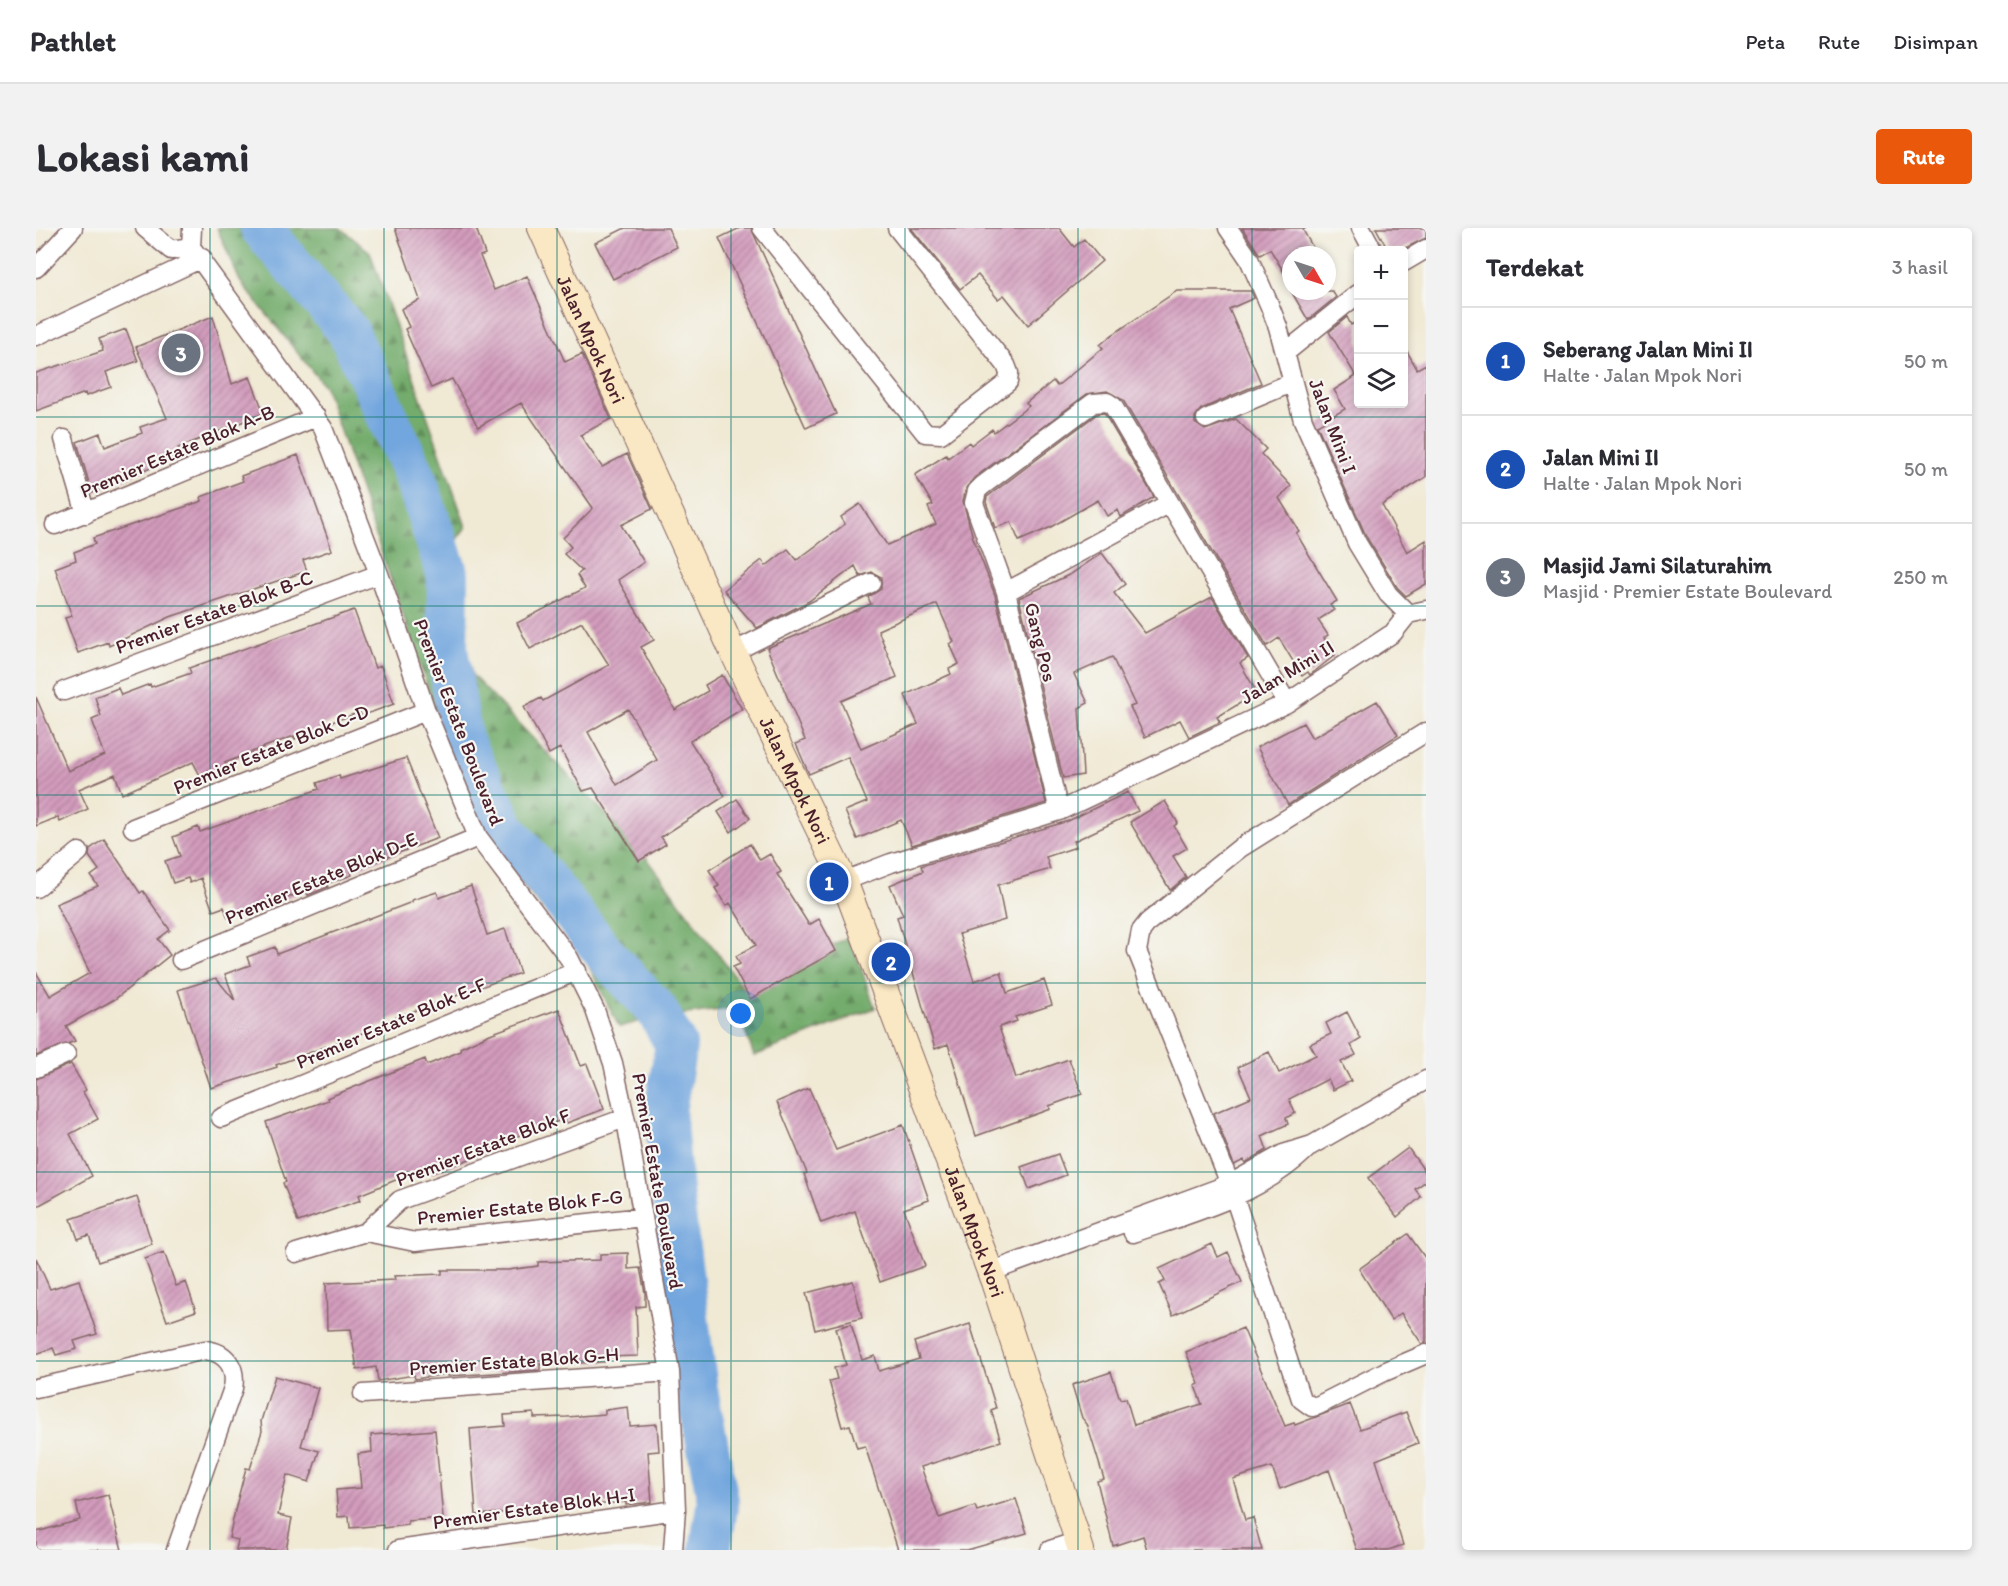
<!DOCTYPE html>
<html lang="id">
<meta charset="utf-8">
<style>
body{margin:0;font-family:Itim,sans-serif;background:#f2f2f3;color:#2b2b33}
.controls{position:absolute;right:18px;top:18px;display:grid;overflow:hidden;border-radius:6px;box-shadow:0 3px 9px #0003}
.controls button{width:54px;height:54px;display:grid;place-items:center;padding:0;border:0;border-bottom:2px solid #e1e1e2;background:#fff;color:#2b2b33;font:30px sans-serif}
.compass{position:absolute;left:1246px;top:18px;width:54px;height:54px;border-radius:50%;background:#fff;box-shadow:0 3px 9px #0003;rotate:129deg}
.you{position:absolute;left:705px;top:786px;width:21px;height:21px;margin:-15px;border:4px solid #fff;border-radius:50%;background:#1a73e8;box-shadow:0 0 0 9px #1a73e833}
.badge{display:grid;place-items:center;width:39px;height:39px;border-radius:50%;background:#ea580c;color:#fff;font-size:20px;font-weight:700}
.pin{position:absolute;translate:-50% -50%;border:3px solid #fff;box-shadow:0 2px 6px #0006}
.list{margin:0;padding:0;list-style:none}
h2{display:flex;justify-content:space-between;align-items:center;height:78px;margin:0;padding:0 24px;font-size:26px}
h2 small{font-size:20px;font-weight:400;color:#7c7c81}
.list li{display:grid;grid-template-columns:39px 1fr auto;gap:18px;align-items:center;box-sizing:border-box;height:108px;padding:0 24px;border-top:2px solid #e1e1e2}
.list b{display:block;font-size:22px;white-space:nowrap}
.list p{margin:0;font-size:20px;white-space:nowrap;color:#7c7c81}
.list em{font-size:20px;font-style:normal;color:#7c7c81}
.icon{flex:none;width:33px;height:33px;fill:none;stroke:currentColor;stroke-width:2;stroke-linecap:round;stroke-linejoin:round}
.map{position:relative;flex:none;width:1390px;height:1322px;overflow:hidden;border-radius:6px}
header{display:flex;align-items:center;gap:36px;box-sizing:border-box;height:84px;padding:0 30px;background:#fff;border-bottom:2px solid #e1e1e2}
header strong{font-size:28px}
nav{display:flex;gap:33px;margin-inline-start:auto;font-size:21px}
.intro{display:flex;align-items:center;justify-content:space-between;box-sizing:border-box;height:144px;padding:0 36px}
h1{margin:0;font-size:42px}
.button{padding:15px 27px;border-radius:6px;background:#ea580c;color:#fff;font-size:21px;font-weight:700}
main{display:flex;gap:36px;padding:0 36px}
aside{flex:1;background:#fff;border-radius:6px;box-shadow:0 3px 9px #0003}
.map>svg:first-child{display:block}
</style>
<header>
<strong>Pathlet</strong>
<nav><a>Peta</a><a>Rute</a><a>Disimpan</a></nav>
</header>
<div class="intro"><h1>Lokasi kami</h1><a class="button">Rute</a></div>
<main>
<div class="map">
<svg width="1390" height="1322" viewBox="0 0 1390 1322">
<defs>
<pattern id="forest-firs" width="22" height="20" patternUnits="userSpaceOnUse" patternTransform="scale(1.5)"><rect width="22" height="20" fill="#73ac6c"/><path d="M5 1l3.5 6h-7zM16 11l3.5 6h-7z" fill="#608b59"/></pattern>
<pattern id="building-hatch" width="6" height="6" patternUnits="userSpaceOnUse" patternTransform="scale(1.5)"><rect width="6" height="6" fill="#d39cbd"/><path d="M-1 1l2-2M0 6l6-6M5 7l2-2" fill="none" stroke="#ad7f9a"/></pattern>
</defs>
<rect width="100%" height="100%" fill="#f6f6f2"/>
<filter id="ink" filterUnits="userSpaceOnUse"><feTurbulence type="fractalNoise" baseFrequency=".0167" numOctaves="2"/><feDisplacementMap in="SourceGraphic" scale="12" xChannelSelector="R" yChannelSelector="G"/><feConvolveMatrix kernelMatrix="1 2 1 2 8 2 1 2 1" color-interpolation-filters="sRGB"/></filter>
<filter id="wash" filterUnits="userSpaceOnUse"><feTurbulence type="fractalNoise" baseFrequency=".008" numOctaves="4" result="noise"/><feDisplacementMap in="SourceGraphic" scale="24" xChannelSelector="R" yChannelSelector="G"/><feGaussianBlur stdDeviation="1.35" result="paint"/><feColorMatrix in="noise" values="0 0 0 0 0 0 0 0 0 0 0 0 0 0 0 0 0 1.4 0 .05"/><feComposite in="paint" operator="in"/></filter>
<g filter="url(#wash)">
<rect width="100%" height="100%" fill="#f0e9d4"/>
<path fill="url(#forest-firs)" stroke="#5e664c" stroke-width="1.5" d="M181,0H304L334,24L430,299L411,325L436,447L607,625L708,761L814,708L839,780L718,828L701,780L617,790L583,799L548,728L464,631L431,575L289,159L204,53Z"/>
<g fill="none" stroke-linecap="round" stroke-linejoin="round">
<path stroke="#72a6de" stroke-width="42" d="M225,0L312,103L378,246L412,348L411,422L426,512L469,600L574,732L620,781L640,817L629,883L636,964L661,1162L682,1273L674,1322"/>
</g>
<g id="blocks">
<path fill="url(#building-hatch)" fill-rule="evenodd" d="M359,0H440L449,26L444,28L458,62L491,48L529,134L546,126L575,191L544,207L566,239L591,226L616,281L585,297L608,334L582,352L618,412L605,419L639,482L672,463L669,457L686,447L706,481L654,513L689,568L625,609L630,616L603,633L557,560L547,563L524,520L513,526L488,479L505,470L507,473L573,437L546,394L494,421L481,395L549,360L541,347L546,343L528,326L535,319L527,310L557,280L485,175L442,199L416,151L395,160L369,101L373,99L365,81L384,72ZM592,481L621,532L581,557L552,504Z
M589,0H632L641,19L577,51L559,15Z
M704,0H715L800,186L770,200L683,10Z
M875,0H1023L1038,19L1048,11L1066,33L992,97L968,67L962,71L942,47L924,61Z
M1206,0H1270L1267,2L1281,27H1255V56L1234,21L1224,27Z
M1340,0H1390V10L1365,22H1352Z
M1141,63H1215L1218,70L1193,81L1225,155L1165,181L1159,189V195L1169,202L1200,191L1230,221L1225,226L1255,258L1243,270L1263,303L1260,305L1301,373L1294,377L1298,382L1282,392L1292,407L1288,410L1299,427L1274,447L1272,444L1266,448L1243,410L1231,418L1087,172L1071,163L1051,166L938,250L930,260L927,273L937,310L959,367L1010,575L876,617L865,592L821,611L809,583L831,574L812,529L773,546L760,516L769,512L731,420L835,376L832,369L845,361V349L836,344L824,348L819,338L773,373L721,400L688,362L726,332L730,338L752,321L761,332L809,296L805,289L824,276L851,317L900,296L892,279L897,277L879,247L910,227L912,230L933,214L935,217L956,201L958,204L993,178L990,175L1017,153L1021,158L1067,120L1064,117L1076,107ZM901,376L918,414L914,416L923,436L913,441L915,446L869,467L882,496L825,521L805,473L861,449L842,402Z
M1255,63H1296L1300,69L1272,92Z
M177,88L196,156L214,149L228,185L142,220L145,227L56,265L41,214L64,205L69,219L106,205L104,199L131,190L100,119Z
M1311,89L1315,97L1323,92V176H1368V118L1381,141L1390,136V249L1346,277L1371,324L1390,312V356L1370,368L1361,359L1331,310L1281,197L1309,181L1298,162L1320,148L1293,104Z
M90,101L102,133L70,144L75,159L50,168L49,165L0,183V145L67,123L63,111Z
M1068,185L1118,269L1085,289L1082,282L1071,288L1062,272L1013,300L983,313L975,294L959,300L950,274L951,269L1061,186Z
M262,227L296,322L267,332L271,343L134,389L73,418L72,414L42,425L29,390L36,388L19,340L40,332L38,324L59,316L57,310L166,273L165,269L207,253L205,248Z
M1066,325L1089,356L1078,365L1109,405L1176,369L1212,430L1204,435L1221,465L1181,489L1184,494L1153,509L1144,492L1109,509L1094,479L1099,477L1076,429L1038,446L1052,475L1043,480L1047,547L1027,550L983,370L1035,346Z
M318,382L339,440L345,438L358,476L325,488L324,484L285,498L286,501L259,511L258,508L223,521L189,535L192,542L166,551L157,534L86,566L79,546L43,561L52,581L24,594L22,589L0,598V469L32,543L69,527L56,492L65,488L59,469L82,460L85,467L114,456L115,459L155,445L153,440Z
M1341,473L1362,507L1252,577L1221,519L1267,495L1276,510Z
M370,530L402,610L315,643L316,647L290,656L292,659L272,667L270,663L192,690L188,679L177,683L165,650L154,655L152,650L137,655L129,633L144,628L137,609L162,599L164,604L283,561L281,555L303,547L304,551Z
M1092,564L1102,583L1038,613L1040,619L1010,629L1014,641L962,657L969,692L923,706L938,753L965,744L971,765L1008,752L1016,777L979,789L981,793L963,799L980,850L1033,831L1046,866L1013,878L1015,881L940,908L912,816L899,821L861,689L867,687L854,657L887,643L885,638L1032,593Z
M701,571L714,590L695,604L682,584Z
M1129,573L1142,595L1138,598L1151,620L1137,628L1150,649L1134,662L1094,594Z
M68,611L104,665L107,663L134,702L122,711L134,727L79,771L30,798L39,813L0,828V744L14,768L54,745L20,676L62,658L55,648L63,642L53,628L54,621Z
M714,616L724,632L734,626L745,644L741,646L773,697L783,691L800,723L714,771L697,739L704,736L700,728L720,717L694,675L690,678L679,660L683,658L673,642Z
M435,658L451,707L469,701L484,745L350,793L351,796L240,837L241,839L175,860L142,762L180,750L199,773L189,746L214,737L211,729L239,719L241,726L376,674V672L401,664L403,670Z
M523,781L545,838L551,836L568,881L531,895L529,891L494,903L456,918L458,922L396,945L394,938L323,967L325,972L262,994L247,955L250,954L230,894L292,872L291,870L389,831L391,837L425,823L424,820L454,806Z
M1311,784L1325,811L1315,817L1320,827L1305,834L1315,853L1297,862L1292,851L1253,871L1259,885L1250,890L1252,896L1226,908L1231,922L1209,935L1208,932L1198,937L1178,885L1215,869L1202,839L1233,824L1243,845L1280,827L1274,816L1295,806L1290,795Z
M35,836L50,862L47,864L62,891L34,906L56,948L0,979V851Z
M773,860L800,922L867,897L893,972L868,981L889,1038L844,1054L819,983L785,995L768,946L771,945L741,874Z
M1372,920L1390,945V953L1379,961L1385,969L1361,989L1332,950Z
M1022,926L1030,947L993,961L985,939Z
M101,969L116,1016L62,1034L53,1007L42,1011L35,991Z
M1372,1006L1390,1031V1115L1386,1116L1365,1085L1355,1092L1323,1041Z
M1176,1016L1182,1029L1192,1024L1206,1054L1137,1087L1123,1056L1129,1053L1123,1041Z
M128,1024L140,1058L150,1054L160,1083L131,1093L109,1031Z
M592,1025V1041L604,1040L609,1065V1078L600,1079L602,1128L569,1129V1134L504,1136V1142L412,1148L411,1146L379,1151L378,1147L342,1153L340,1139L321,1142L315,1101L291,1102L290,1055L359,1052L358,1048L406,1046V1042H472L502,1038V1034L564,1032V1026Z
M0,1030L14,1061L43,1052L61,1106L38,1113L41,1121L20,1127L17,1120L0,1126Z
M817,1053L826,1090L779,1102L770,1065Z
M815,1096L826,1132L839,1128L843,1143L883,1131L878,1114L934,1096L960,1180L955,1182L965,1213L885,1239L903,1290L939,1278L941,1283L980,1271L991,1305L931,1322H862L829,1218L821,1220L814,1197L806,1199L793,1153L801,1151L798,1140L810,1137L800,1100Z
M1207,1100L1249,1198L1258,1195L1259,1197L1314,1176L1324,1201L1370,1184L1382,1215L1340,1232L1367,1317L1352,1322H1321L1293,1242L1244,1261L1236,1239L1197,1251L1209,1292L1217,1290L1226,1322H1111L1107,1308L1077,1318L1061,1253L1068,1251L1051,1196L1046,1190L1036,1157L1075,1144L1084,1171L1090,1170L1098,1197L1166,1176L1159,1158L1163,1156L1150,1124Z
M239,1148L282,1160L265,1218L283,1223L273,1254L251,1247L242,1287L256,1290L250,1322H200L202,1312L193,1310L200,1278L210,1240L214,1241L226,1203L225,1193Z
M592,1179L594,1198L621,1196L623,1223L612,1224L616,1274L590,1277V1274L440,1287L434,1201L469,1198L468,1187L498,1185V1190L531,1189L569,1186V1182Z
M399,1202L407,1290L372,1293V1297L347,1300V1297L314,1300L313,1288L302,1289L300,1262L325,1260L322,1226L336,1224L335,1207Z
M72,1267L86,1322H0V1304L44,1292L40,1275Z"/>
</g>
</g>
<g filter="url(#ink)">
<use href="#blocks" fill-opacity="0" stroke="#846666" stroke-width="1.5"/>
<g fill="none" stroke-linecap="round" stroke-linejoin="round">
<defs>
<path id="street" d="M109,0L135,22L155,19
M726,0L889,205L905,206L972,154L973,145L970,137L861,0
M1192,0L1213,31L1233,76L1242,99L1267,192L1321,315L1352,366L1372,386
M1325,0L1337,22
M155,19L287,200L343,346L390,483L442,609L533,730L559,782L577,835L591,898L634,1144L640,1282L637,1322
M155,19L156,0
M1368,34L1390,21
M0,40L37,0
M0,108L166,30
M1249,125L1322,66
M1170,191L1255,155
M28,211L50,286
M19,297L280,189
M970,364L1132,276
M1372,386L1390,382
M697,424L835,355
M28,463L343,346
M1390,504L1204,620L1112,694L1105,703L1101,723L1194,956L1265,1171L1276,1179L1283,1177L1348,1144L1390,1126
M1023,583L970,364L938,275L941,263L946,258L1057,175L1071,174L1077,178L1251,475
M97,600L390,483
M808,653L855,635L1023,583L1251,475L1357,405L1372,386
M0,660L43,624
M145,732L442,609
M0,840L30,826
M185,890L541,743
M330,1004L379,1014L607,989
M1097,1005C1159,984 1224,967 1272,920
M260,1025L330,1004L364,972L589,890
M954,1044L1194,956L1247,926L1276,917L1390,852
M0,1160L169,1122C190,1124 201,1139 197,1160L140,1322
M327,1166L634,1144
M362,1322L640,1282
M1014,1322L1042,1313"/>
<g id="secondary">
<path id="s1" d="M505,0L697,424L808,653L958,1054L1045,1322"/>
</g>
</defs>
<use href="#street" stroke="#846666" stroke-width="21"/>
<use href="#secondary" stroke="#846666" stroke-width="28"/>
<use href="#street" stroke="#fff" stroke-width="18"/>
<use href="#secondary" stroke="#fae7c3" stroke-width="26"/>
</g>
</g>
<path fill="none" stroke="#0f766e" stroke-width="1.5" stroke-opacity="0.55" d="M174,0V1322M348,0V1322M521,0V1322M695,0V1322M869,0V1322M1042,0V1322M1216,0V1322M0,189H1390M0,378H1390M0,567H1390M0,755H1390M0,944H1390M0,1133H1390"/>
<g text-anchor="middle" stroke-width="4.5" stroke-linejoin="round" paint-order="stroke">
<g font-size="20" fill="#4a1f2b" stroke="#f6f6f2">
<text dy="7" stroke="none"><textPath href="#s1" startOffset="122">Jalan Mpok Nori</textPath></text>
<text transform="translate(1297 198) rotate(69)" y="7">Jalan Mini I</text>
<text transform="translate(141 223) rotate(-23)" y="7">Premier Estate Blok A-B</text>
<text transform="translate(178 384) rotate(-20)" y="7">Premier Estate Blok B-C</text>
<text transform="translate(1005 414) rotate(76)" y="7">Gang Pos</text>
<text transform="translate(1251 444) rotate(-31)" y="7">Jalan Mini II</text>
<text transform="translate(423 494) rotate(69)" y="7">Premier Estate Boulevard</text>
<text transform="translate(235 521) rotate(-22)" y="7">Premier Estate Blok C-D</text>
<text dy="7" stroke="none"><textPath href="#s1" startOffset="608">Jalan Mpok Nori</textPath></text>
<text transform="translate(285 650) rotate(-23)" y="7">Premier Estate Blok D-E</text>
<text transform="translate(355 795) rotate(-23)" y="7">Premier Estate Blok E-F</text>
<text transform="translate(447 919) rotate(-21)" y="7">Premier Estate Blok F</text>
<text transform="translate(622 953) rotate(80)" y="7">Premier Estate Boulevard</text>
<text transform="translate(484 979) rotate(-6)" y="7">Premier Estate Blok F-G</text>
<text dy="7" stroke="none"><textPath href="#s1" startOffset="1094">Jalan Mpok Nori</textPath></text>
<text transform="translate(478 1133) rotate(-4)" y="7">Premier Estate Blok G-H</text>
<text transform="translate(498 1280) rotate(-8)" y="7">Premier Estate Blok H-I</text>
</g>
</g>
</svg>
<div class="controls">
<button>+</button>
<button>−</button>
<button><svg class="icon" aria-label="layers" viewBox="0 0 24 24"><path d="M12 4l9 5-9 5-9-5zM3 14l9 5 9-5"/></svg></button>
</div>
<svg class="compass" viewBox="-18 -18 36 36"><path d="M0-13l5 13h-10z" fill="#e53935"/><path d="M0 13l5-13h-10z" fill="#7c7c81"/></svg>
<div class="you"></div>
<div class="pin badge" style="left:793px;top:654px;background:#1a4fb4">1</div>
<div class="pin badge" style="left:855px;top:734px;background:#1a4fb4">2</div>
<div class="pin badge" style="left:145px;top:125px;background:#6b7280">3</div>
</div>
<aside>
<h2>Terdekat<small>3 hasil</small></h2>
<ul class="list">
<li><span class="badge" style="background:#1a4fb4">1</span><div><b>Seberang Jalan Mini II</b><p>Halte · Jalan Mpok Nori</p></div><em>50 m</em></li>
<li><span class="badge" style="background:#1a4fb4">2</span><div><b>Jalan Mini II</b><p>Halte · Jalan Mpok Nori</p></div><em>50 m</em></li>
<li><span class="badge" style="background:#6b7280">3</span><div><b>Masjid Jami Silaturahim</b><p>Masjid · Premier Estate Boulevard</p></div><em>250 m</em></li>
</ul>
</aside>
</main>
